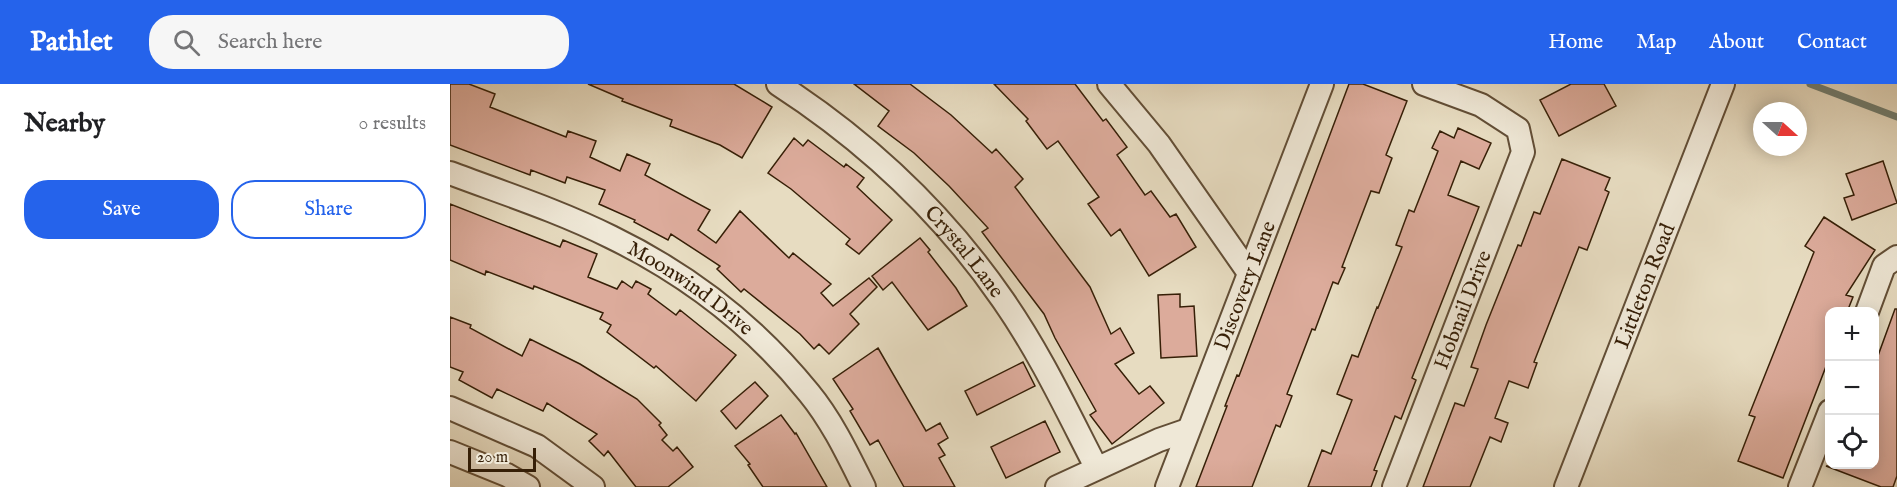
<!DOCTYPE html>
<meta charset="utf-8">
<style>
body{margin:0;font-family:"IM FELL English",serif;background:#f6f6f6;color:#202124}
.controls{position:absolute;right:18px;bottom:18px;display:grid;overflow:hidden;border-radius:12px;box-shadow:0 3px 15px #0003}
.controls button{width:54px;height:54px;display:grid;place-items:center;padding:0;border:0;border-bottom:2px solid #e0e0e0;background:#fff;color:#202124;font:30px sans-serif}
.compass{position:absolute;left:1303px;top:18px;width:54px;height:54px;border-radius:50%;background:#fff;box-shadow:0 3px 15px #0003;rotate:111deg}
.scale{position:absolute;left:18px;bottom:15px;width:68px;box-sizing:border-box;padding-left:6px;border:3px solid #361f07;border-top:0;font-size:16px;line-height:21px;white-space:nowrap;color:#361f07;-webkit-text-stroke:4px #efe8d7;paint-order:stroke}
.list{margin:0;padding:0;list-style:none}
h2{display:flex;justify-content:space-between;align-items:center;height:78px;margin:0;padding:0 24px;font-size:26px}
h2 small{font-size:20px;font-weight:400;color:#757577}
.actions{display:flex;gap:12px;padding:18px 24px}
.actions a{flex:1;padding:14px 0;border:2px solid #2563eb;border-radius:24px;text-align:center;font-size:21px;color:#2563eb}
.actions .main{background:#2563eb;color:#fff}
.icon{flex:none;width:33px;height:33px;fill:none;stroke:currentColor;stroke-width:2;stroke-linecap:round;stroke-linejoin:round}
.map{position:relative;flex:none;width:1447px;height:403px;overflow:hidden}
header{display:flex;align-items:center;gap:36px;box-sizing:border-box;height:84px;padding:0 30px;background:#2563eb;color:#fff}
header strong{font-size:28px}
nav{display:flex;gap:33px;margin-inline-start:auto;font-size:21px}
.search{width:420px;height:54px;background:#f6f6f6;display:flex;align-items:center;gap:15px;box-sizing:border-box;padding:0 21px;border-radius:24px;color:#757577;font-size:22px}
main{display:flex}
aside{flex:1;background:#fff}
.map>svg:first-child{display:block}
</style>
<header>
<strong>Pathlet</strong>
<div class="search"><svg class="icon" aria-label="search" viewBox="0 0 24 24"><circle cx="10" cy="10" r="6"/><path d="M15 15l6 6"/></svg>Search here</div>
<nav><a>Home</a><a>Map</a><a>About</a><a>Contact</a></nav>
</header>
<main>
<aside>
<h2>Nearby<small>0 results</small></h2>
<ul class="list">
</ul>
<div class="actions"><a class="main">Save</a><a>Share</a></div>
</aside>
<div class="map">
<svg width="1447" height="403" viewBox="0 0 1447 403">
<rect width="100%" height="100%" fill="#e7dcc1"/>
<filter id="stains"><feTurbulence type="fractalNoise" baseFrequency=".00333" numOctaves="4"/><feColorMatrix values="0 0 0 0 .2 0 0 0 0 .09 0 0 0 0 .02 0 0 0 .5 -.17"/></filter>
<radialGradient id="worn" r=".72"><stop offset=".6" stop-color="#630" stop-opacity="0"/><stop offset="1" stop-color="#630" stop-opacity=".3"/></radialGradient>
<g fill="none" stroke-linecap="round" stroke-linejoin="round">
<path stroke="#707d70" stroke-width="7" d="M1360,0L1447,33"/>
</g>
<path fill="#dcab9b" stroke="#361f07" stroke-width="1.5" d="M0,0H19L45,10L40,23L116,53L118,47L146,57L140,73L170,87L177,70L200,80L195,91L260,126L248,146L266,159L290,127L339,174L343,169L381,200L371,209L383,222L419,194L427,203L400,230L409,240L379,270L369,260L364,265L350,250L294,205L291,208L267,185L270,182L221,150L218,156L184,138L185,136L149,120L155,106L117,93L115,99L81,86L80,91L0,61Z
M138,0H284L322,23L292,74L270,61L220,42L222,36L172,17L173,15Z
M404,0H460L501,31L542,69L546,65L573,95L565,103L640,203L661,250L670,244L684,269L665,280L689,310L700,302L714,319L662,360L640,331L646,327L605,254L594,230L532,148L538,144L499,102L464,69L428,42L439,27Z
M544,0H625L653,37L656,35L677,63L667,71L695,111L701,107L720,133L726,130L746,163L699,192L670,145L661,152L638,120L649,113L608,57L597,65L576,37L578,35Z
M899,0H913L957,17L936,71L942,74L929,109L921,107L892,183L895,184L888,200L883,198L865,246L862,245L837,310L842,312L830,343L826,341L802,403H746L777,322H775L787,291L789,292Z
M1121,0H1154L1166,22L1109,52L1090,16Z
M1008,44L1041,59L1029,85L1011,77L998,111L1029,123L962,294L966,296L951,335L945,332L924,386L927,387L921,403H858L872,366L881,370L902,316L887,310L902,271L908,273L927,223L928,224L952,163L946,161L959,126L964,128L988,67L982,64L990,47L1004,54Z
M344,54L353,62L358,56L394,83L396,80L414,94L407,103L442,136L409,170L396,160L400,155L341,105L318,89Z
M1112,75L1160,94L1155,106L1159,108L1137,166L1129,163L1084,278L1087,279L1078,304L1059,297L1045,334L1058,339L1051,358L1040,353L1020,403H973L1005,319L1014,322L1028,285L1021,283L1036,241L1068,161L1071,162L1084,128L1090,130Z
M1433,77L1447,119L1402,136L1394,114L1404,111L1396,90Z
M0,120L110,163L113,156L147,170L138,193L167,205L172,197L182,204L186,197L201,205L198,210L226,231L230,226L286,271L246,317L206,282L204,284L157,248L161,241L150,235L153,229L84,202L83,205L36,187L35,191L0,176Z
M1374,133L1425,166L1396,211L1403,213L1397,228H1380V272L1333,394L1288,377L1305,333L1299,331L1364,168L1355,162Z
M470,154L480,166L478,168L506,204L517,222L478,246L442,198L433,206L422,192Z
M730,210V223L744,222L747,272L711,274L708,211Z
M1445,225H1447V392L1443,403H1431L1376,382L1425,381V280Z
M0,233L21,241L20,244L72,272L80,255L130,280L187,315L211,339L209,341L217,351L212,356L223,367L227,363L243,383L218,403H186L158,367L154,372L139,357L147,350L97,319L93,327L47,305L42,314L9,296L13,288L0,283Z
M428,264L476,347L490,339L498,354L488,360L495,371L489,374L505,403H454L428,356L420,361L400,327L403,325L383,295Z
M573,278L585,302L527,331L515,307Z
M305,298L318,312L286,345L271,327Z
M331,331L345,350L346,349L377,403H313L298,381L300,380L285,362Z
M595,337L610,368L556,394L541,363Z"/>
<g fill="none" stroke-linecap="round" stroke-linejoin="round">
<defs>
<g id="minor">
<path id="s1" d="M328,0C416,57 493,129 553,216C590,269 617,327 646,383"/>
<path d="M659,0L709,60L799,189"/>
<path id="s2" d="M0,89C53,109 109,127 161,153C237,190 305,242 359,309C382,337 398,371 414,403"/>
<path d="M1417,228L1434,182L1447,173"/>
<path d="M0,324L87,362L143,403"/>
<path d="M0,368L57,391L78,403"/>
<path d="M607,403L709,356L738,346"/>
<path id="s3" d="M717,403L872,0"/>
<path id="s4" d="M944,403L1073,68L1068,45L1031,21L974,0"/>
<path id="s5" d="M1116,403L1273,0"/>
<path d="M1350,403L1380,327"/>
</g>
</defs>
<use href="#minor" stroke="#624e36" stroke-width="26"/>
<use href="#minor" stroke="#efe8d7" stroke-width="22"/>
</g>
<g text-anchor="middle" stroke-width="4.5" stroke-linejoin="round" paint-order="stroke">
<g font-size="21" fill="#361f07" stroke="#efe8d7">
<text dy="7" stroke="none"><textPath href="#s1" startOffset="252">Crystal Lane</textPath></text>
<text dy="7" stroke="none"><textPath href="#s3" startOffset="216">Discovery Lane</textPath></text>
<text dy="7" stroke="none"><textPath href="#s5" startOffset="216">Littleton Road</textPath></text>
<text dy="7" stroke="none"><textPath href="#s2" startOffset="268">Moonwind Drive</textPath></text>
<text dy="7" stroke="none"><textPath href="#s4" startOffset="190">Hobnail Drive</textPath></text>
</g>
</g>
<rect width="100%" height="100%" filter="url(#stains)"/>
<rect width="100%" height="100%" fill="url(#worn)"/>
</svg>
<div class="controls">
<button>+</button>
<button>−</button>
<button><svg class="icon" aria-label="locate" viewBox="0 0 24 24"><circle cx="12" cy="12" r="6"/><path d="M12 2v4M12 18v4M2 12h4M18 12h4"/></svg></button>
</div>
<svg class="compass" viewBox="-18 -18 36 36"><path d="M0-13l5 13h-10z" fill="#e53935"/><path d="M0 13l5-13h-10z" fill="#757577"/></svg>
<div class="scale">20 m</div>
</div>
</main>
